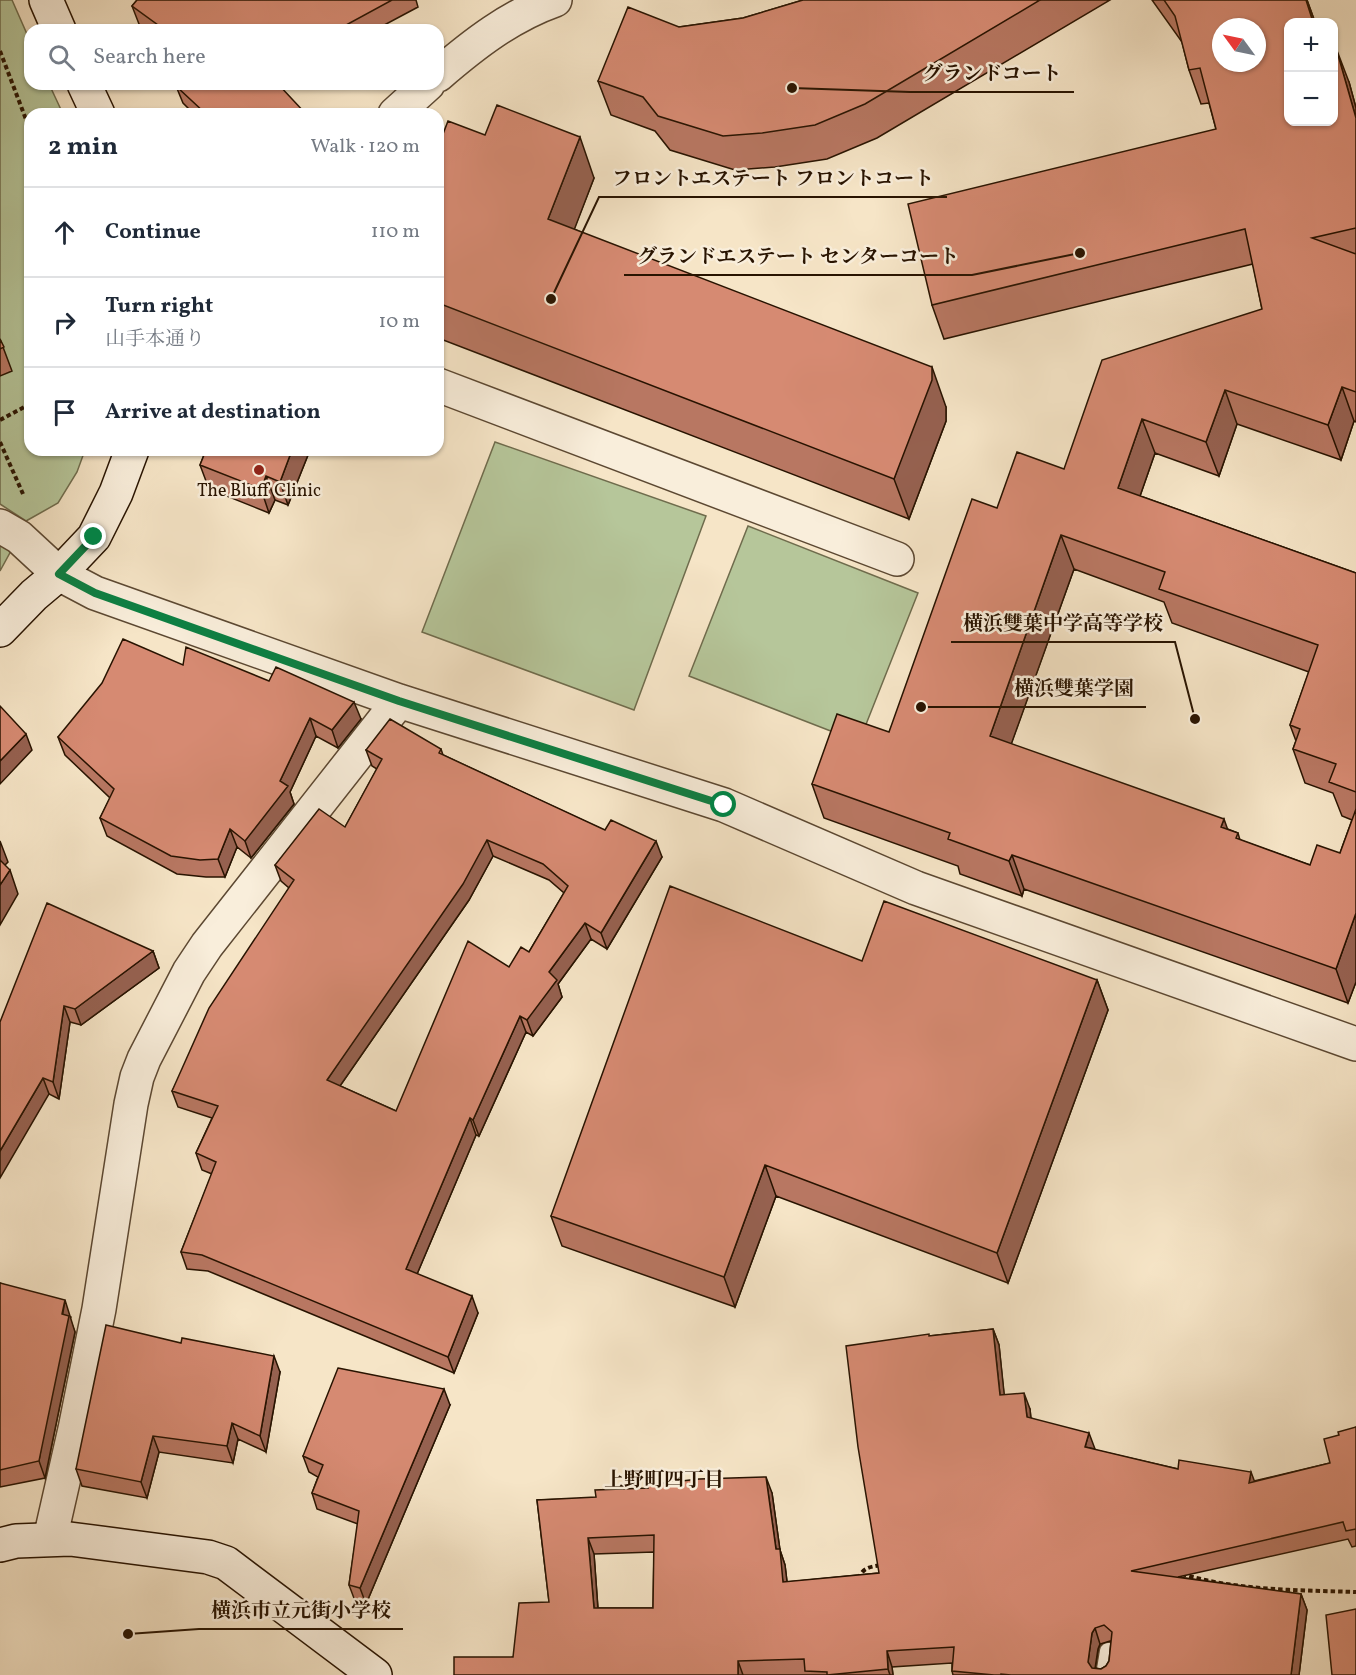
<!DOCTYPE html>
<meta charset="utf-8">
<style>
body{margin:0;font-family:Vollkorn,"Noto Serif JP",serif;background:#f2f2f3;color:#1f2937}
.controls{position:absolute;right:18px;top:18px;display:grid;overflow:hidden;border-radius:12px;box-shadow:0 2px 4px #0004}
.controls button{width:54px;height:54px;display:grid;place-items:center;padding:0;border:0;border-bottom:2px solid #e0e1e3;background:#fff;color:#1f2937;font:30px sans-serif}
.compass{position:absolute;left:1212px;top:18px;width:54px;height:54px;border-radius:50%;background:#fff;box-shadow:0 2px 4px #0004;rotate:303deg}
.stop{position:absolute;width:18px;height:18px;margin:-14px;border:4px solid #0b8043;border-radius:50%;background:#fff}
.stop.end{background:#0b8043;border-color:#fff;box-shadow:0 2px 6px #0008}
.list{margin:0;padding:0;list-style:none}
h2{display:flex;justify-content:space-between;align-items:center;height:78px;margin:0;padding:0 24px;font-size:26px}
h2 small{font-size:20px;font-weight:400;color:#747a83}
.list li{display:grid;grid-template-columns:39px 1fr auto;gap:18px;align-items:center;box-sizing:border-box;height:90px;padding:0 24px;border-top:2px solid #e0e1e3}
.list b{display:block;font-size:22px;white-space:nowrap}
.list p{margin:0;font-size:20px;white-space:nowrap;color:#747a83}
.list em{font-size:20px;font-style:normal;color:#747a83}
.icon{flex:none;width:33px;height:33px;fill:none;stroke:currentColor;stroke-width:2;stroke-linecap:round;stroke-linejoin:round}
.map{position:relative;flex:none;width:1356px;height:1675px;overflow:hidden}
.search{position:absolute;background:#fff;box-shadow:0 2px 4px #0004;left:24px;top:24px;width:420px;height:66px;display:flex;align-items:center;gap:15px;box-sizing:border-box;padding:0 21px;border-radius:18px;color:#747a83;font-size:22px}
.panel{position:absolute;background:#fff;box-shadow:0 2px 4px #0004;left:24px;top:108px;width:420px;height:348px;border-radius:18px}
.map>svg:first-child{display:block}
</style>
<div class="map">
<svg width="1356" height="1675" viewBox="0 0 1356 1675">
<rect width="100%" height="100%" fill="#f6e5c7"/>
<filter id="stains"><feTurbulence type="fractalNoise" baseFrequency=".00333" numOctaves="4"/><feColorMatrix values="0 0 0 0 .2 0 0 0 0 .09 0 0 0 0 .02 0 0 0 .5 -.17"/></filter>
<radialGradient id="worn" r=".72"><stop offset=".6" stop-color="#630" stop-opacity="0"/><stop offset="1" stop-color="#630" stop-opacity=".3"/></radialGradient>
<path fill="#b6c69a" stroke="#6f6c4d" stroke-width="1.5" d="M0,0H12L30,41V84H49L63,114H30V450H85L77,472L58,503L26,521L0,504Z
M495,442L706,516L634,710L422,632Z
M748,526L918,593L859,742L689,676Z
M0,543L12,549L0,571Z"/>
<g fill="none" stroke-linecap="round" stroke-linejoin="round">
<defs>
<path id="lane" d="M1104,1675L1108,1651"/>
<path id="street" d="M438,75C474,44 510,16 555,0
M395,114L428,84
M438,385L897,559
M0,526L19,537L59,574L95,593L399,701L724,805L916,888L1356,1044
M50,1539L75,1429L99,1309L131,1104L137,1077L144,1059L189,972L207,945L399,701"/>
<path id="secondary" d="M46,0L59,30
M84,84L98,114
M0,630L34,595L59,574L94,537L116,493L132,450
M0,1545L16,1541L70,1539L208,1557L226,1563L375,1675"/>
</defs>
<use href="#lane" stroke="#5c4832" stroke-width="20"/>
<use href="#street" stroke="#5c4832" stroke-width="36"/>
<use href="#secondary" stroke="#281300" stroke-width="36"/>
<path stroke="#281300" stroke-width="4" stroke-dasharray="4.5 3" stroke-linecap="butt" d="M0,51L30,130
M0,420L30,404
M0,442L23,494
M1182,1574C1238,1591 1298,1590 1356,1592
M859,1579C862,1567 871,1567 881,1565"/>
<use href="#lane" stroke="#f9eedb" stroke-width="16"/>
<use href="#street" stroke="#f9eedb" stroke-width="33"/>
<use href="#secondary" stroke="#f9eedb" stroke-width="33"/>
</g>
<path fill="#b87762" stroke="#281300" stroke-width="1.5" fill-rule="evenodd" d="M137,0H416L418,7L375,30H147L139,24L132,6Z
M803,0H1110L877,138L827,159L775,167L735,170L670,150L655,131L611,115L598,81L679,27L743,18Z
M1152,0H1307L1315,22H1288L1349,82L1356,108V422L1354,421L1341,460L1237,424L1219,476L1155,453L1140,496L1356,573V982L1348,1003L1024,889L1022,896L960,874L958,866L824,818L812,784L889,732L997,508L1064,469L1262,309L1253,264L944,339L932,305L1216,129L1209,103L1201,104L1189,70L1182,42ZM1074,569L1164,602L1172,623L1309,672L1290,725L1296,741L1293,749L1305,783L1333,793L1342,816L1352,820L1340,853L1310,865L1240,840L1238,833L1011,744Z
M176,86L306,114H194L183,103Z
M438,147L594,178L574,229L946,407V421L909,519L438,338Z
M0,339L12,371L0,376Z
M206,450H310L288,505L275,500L269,513L209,489L200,465Z
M183,665L361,719L338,748L316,736L290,792L294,804L251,858L237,847L225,877H206L177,874L107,836L100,818L110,798L65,755L58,737Z
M441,749L443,755L662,857L607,949L591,939L558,984L562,997L533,1036L526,1032L479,1136L476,1135L417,1274L478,1313L454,1373L208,1271L187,1269L181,1252L212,1174L202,1170L196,1153L212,1118L178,1107L172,1091L289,888L281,881L275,865L345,827L377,769L372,766L366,750ZM493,856L549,880L564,893L529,952L509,967L396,1111L340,1086L469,900Z
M153,951L159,968L81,1025L70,1022L59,1099L49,1094L0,1022Z
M862,961L1097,980L1108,1010L1008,1283L776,1196L735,1307L562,1246L551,1216Z
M0,1283L71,1317L70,1319L75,1332L45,1478L0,1487Z
M993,1329L999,1345L1004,1395L1030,1409L1031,1418L1095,1450L1178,1469L1254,1481L1330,1463L1339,1435L1356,1427V1546L1352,1547L1348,1539L1178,1577L1301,1594L1307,1610L1299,1675H953L952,1671V1663L892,1667L893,1675H454L513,1657L549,1602L537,1500L772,1493L780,1550L785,1565L787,1582L879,1573L929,1336ZM654,1552L653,1608H598L594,1554ZM1110,1641H1111L1109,1661L1106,1666L1101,1669L1095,1668L1098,1649L1100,1644Z
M280,1372L266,1452L238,1439L233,1463L159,1452L147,1498L82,1486L76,1469Z
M450,1405L366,1604L355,1601L349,1585L358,1524L317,1509L312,1493L318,1477L309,1472L303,1456Z"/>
<path fill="#966150" stroke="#281300" stroke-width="1.5" d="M1306,0H1307L1315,22H1313Z
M1336,48L1349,82L1356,108V118Z
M580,137L594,178L563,259L548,219Z
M932,367L946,407V421L909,519L894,479Z
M1342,387L1354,421L1341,460L1328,425Z
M1225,390L1237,424L1219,476L1206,442Z
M1142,419L1155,453L1131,522L1118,488Z
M292,450H310L288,505L280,482Z
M266,476L275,500L269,513L261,489Z
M1061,535L1074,569L1002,770L990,736Z
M354,702L361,719L338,748L332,730Z
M310,718L316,736L290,792L294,804L251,858L245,841L280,781Z
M26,734L32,750L0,784V761Z
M1224,819L1236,853L1221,827Z
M230,829L237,847L225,877L218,859Z
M487,840L493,856L469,900L333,1096L327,1080Z
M0,841L8,862L0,870Z
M656,841L662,857L607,949L601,933Z
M1012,855L1024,889L1022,896L1009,861Z
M10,870L18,894L0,925V885Z
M1356,913V982L1348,1003L1336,969Z
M585,923L591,939L558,984L562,997L533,1036L527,1020L549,972Z
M153,951L159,968L81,1025L75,1009Z
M1097,980L1108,1010L1008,1283L997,1253Z
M64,1006L70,1022L59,1099L53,1082Z
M520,1016L526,1032L479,1136L473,1120Z
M43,1078L49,1094L0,1178V1151Z
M470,1118L476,1135L412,1286L406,1269Z
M765,1165L776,1196L735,1307L724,1277Z
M472,1296L478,1313L454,1373L448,1357Z
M65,1300L75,1332L45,1478L39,1461Z
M993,1329L999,1345L1006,1411L1000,1395Z
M274,1356L280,1372L266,1452L260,1436Z
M444,1389L450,1405L366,1604L360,1588Z
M1024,1393L1030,1409L1032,1433L1027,1417Z
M232,1423L238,1439L233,1463L227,1446Z
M1089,1433L1095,1449L1085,1447Z
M153,1436L159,1452L147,1498L141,1482Z
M1251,1472L1257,1488L1249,1483Z
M766,1477L772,1493L780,1550L785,1565L789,1598L783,1582L776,1549Z
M588,1538L594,1554L599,1624L594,1608Z
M1301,1594L1307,1610L1299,1675H1291Z
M1095,1628L1100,1644L1098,1649L1094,1675L1088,1662L1092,1633Z
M887,1651L892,1667L893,1675H890L888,1669Z
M738,1661L743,1675H738Z"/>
<path fill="#d68a72" stroke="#281300" stroke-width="1.5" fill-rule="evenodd" d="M137,0H392L337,30H165L132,6Z
M803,0H1040L865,104L815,125L762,133L723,136L658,116L643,97L598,81L628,7L679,27L743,18Z
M1164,0H1306L1313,22H1288V122H1334V49L1336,48L1356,118V228L1312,238L1356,254V392L1342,387L1328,425L1225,390L1206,442L1142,419L1118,488L1356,573V792L1329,782L1336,764L1293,749L1300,729L1290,725L1318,645L1159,589L1165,572L1061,535L990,736L1224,819L1221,827L1238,833L1236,838L1310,865L1317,845L1340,853L1356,809V913L1336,969L1012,855L1009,861L948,839L950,833L812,784L837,714L889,732L972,499L997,508L1017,452L1064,469L1102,360L1262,309L1245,229L932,305L908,204L1216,129L1200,68L1189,70L1175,16ZM1221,27H1257V63H1221Z
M178,84H278L306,114H206L176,86Z
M497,105L580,137L548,219L932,367V380L894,479L438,303V147L448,121L485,135Z
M0,339L4,347L0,349Z
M206,450H292L280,482L266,476L261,489L200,465Z
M123,639L183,665L186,647L269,681L276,667L354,702L332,730L310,718L280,781L288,786L245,841L230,829L218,859L200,860L171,856L100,818L114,789L58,737L102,683Z
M0,706L26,734L0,761Z
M390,719L441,749L439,753L605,830L611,820L656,841L601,933L585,923L549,972L557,980L527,1020L520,1016L473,1120L470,1118L406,1269L472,1296L448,1357L202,1255L181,1252L216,1162L196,1153L218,1106L172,1091L209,1008L294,880L275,865L319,809L345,827L382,759L366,750ZM487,840L543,864L568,886L529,952L521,947L509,967L468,941L396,1111L327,1080L463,884Z
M0,860L10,870L0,885Z
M670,886L862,961L884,901L1097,980L997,1253L765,1165L724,1277L551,1216Z
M47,903L153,951L75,1009L64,1006L53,1082L43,1078L0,1151V1022Z
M0,1283L65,1300L62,1314L69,1316L39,1461L0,1470Z
M106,1325L181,1343L182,1338L274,1356L260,1436L232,1423L227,1446L153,1436L141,1482L76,1469Z
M993,1329L1000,1395L1024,1393L1027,1417L1089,1433L1085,1447L1178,1469L1179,1460L1251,1472L1249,1483L1330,1463L1324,1439L1339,1435L1338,1432L1356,1427V1529L1346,1531L1343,1522L1131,1571L1301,1594L1291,1675H1011L1001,1674V1675H994L952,1671L954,1647L887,1651L888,1669L827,1675V1672L805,1671L804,1659L738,1661V1675H454V1657H513L519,1603L549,1602L537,1500L596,1497L595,1490L648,1488L647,1485L699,1479L766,1477L776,1549H780L783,1582L879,1573L858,1447L846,1346L929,1334V1336ZM654,1535L653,1608H594L588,1538ZM1104,1625L1112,1632L1109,1661L1106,1666L1101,1669L1092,1668L1088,1662L1092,1633L1095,1628Z
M338,1368L444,1389L360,1588L349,1585L359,1511L312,1493L323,1465L303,1456Z
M1356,1609V1675H1332L1326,1615Z"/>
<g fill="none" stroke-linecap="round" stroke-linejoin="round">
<path stroke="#0b8043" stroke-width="8" d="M94,537L59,574L95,593L399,701L724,805"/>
</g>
<circle fill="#8f2418" stroke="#f9eedb" stroke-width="2" cx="259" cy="470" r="6"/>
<g text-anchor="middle" stroke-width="5" stroke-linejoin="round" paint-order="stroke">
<g font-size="18" fill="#281300" stroke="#f9eedb">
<text x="259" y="496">The Bluff Clinic</text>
</g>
<g font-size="20" font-weight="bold" fill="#281300" stroke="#f9eedb">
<text x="664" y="1486">上野町四丁目</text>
</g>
</g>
<path fill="none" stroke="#281300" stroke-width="2" d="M792 88L910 92H1074M551 299L599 197H947M1080 253L972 275H624M1195 719L1175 642H951M921 707L1002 707H1146M128 1634L199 1629H403"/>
<g fill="#281300" stroke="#f9eedb" stroke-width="2">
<circle cx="792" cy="88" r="6"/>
<circle cx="551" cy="299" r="6"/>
<circle cx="1080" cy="253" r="6"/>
<circle cx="1195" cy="719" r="6"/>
<circle cx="921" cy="707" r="6"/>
<circle cx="128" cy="1634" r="6"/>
</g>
<g font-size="20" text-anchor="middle" font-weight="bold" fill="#281300" stroke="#f9eedb" stroke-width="5" stroke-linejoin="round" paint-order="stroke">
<text x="992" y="80">グランドコート</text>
<text x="773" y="185">フロントエステート フロントコート</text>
<text x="798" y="263">グランドエステート センターコート</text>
<text x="1063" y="630">横浜雙葉中学高等学校</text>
<text x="1074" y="695">横浜雙葉学園</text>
<text x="301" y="1617">横浜市立元街小学校</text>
</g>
<rect width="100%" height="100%" filter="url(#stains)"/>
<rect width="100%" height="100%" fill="url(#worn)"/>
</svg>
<div class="controls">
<button>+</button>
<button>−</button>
</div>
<svg class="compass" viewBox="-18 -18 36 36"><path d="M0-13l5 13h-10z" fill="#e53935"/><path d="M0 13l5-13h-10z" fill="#747a83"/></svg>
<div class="stop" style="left:724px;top:805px"></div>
<div class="stop end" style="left:94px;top:537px"></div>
<div class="search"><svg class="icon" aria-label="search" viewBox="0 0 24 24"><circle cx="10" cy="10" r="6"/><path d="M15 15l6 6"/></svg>Search here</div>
<section class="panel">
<h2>2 min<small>Walk · 120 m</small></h2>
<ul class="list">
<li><svg class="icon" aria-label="ahead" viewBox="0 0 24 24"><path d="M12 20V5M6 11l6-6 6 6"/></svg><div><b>Continue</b></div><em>110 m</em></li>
<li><svg class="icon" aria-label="right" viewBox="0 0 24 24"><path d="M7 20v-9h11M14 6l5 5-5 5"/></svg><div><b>Turn right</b><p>山手本通り</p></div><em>10 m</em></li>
<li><svg class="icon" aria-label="arrive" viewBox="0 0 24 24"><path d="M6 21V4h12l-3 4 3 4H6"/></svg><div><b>Arrive at destination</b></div></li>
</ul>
</section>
</div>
